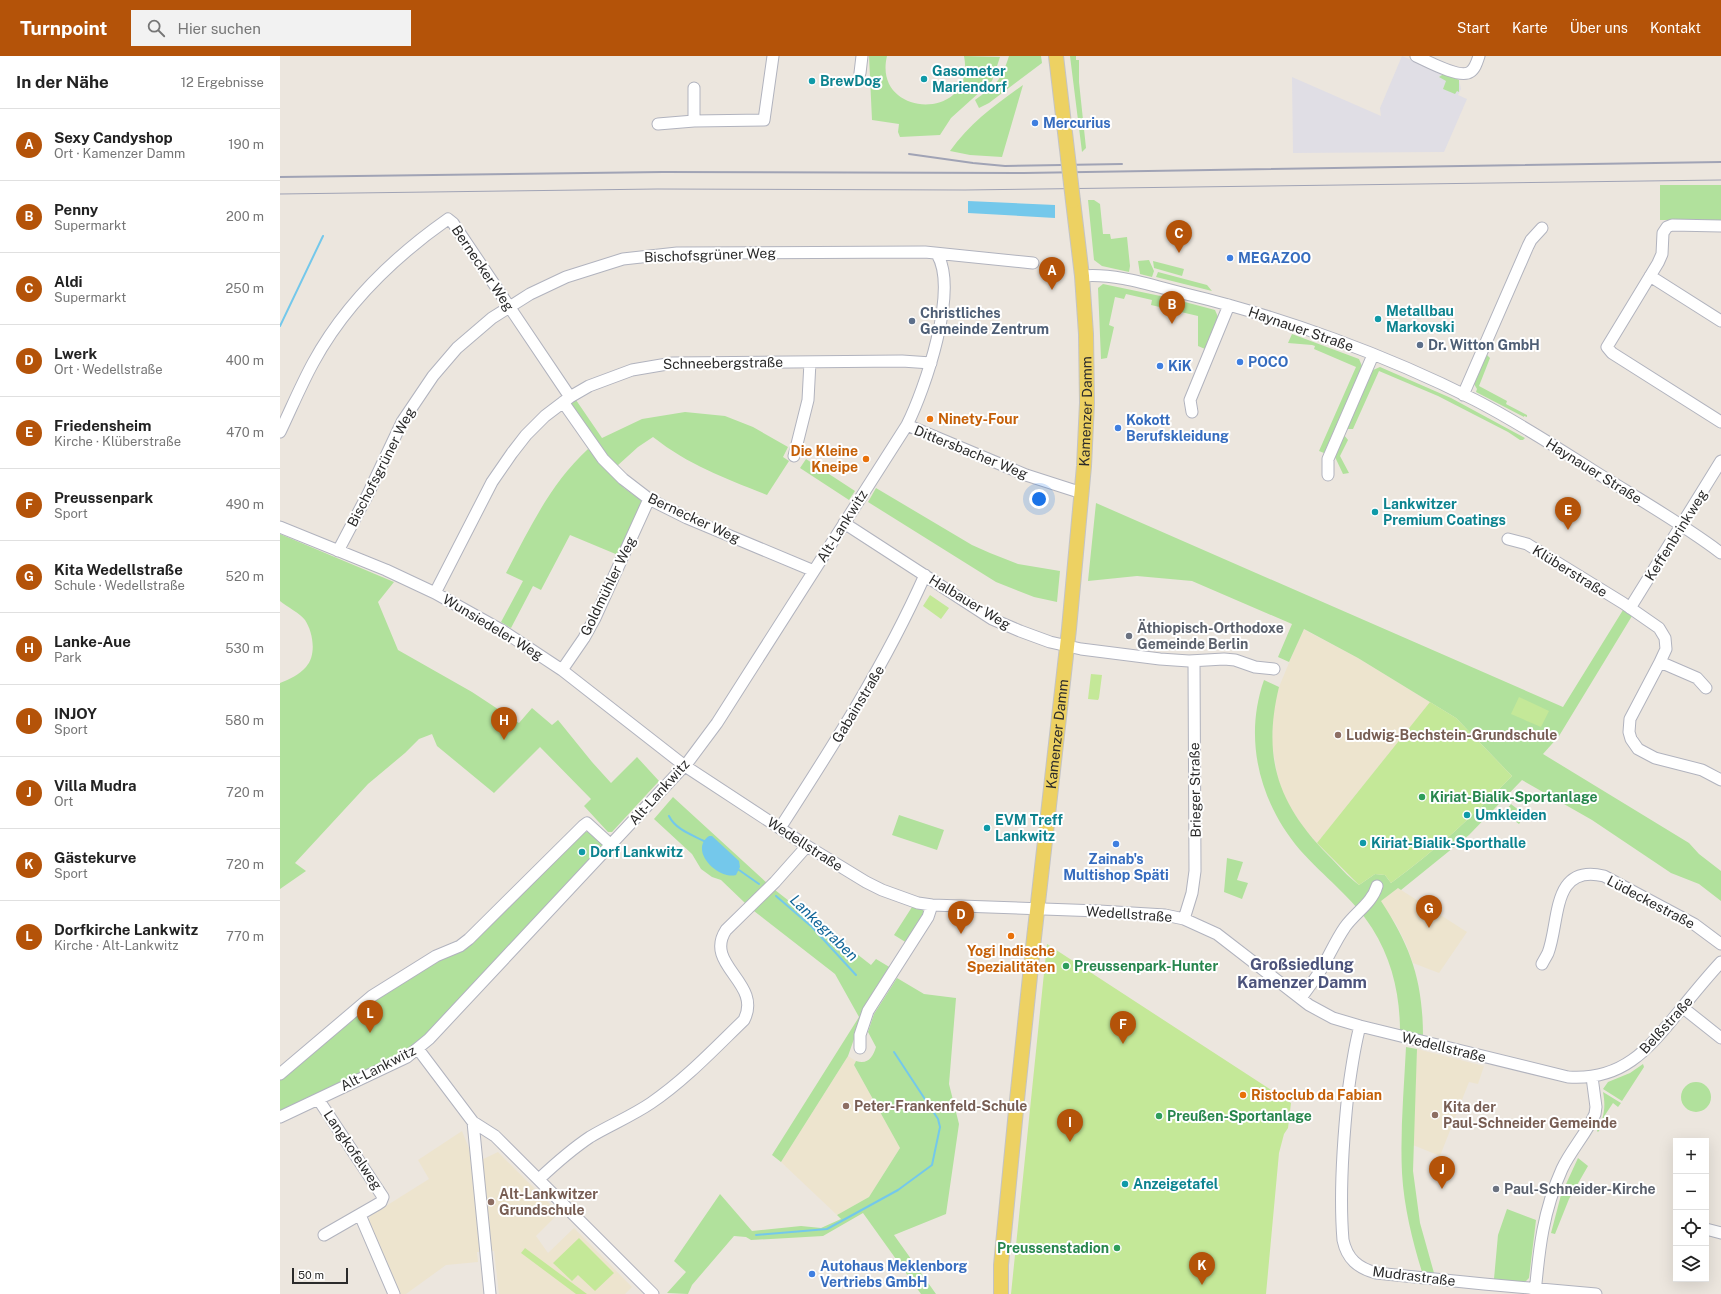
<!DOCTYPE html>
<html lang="de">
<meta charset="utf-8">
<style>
body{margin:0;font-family:"Public Sans",sans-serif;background:#f2f2f2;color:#222}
.controls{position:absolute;right:12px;bottom:12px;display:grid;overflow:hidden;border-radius:0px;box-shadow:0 4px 16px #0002}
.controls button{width:36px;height:36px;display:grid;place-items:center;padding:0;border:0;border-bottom:1px solid #e0e0e0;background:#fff;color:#222;font:20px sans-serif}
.scale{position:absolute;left:12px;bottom:10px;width:56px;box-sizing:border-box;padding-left:4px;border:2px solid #2b2b2b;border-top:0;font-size:11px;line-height:14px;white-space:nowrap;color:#2b2b2b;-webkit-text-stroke:3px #fff;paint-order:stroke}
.you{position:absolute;left:759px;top:443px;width:14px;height:14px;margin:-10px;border:3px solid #fff;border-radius:50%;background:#1a73e8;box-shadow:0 0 0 6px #1a73e833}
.badge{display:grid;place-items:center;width:26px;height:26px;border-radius:50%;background:#b45309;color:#fff;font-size:13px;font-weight:700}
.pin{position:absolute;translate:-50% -33px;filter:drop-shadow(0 1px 2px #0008)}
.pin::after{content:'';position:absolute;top:21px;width:14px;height:12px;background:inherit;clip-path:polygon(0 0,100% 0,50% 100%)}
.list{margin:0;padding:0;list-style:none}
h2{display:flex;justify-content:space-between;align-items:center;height:52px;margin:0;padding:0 16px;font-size:17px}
h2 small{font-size:13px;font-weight:400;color:#767676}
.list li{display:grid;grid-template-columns:26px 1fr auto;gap:12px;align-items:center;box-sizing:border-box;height:72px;padding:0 16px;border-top:1px solid #e0e0e0}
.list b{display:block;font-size:15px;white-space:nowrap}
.list p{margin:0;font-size:13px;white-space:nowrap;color:#767676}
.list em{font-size:13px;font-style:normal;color:#767676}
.icon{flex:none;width:22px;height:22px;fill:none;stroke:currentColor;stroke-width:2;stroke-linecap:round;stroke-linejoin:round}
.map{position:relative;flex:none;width:1441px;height:1238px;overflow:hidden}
header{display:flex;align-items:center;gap:24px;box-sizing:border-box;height:56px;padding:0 20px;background:#b45309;color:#fff}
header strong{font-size:19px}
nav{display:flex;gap:22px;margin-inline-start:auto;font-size:14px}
.search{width:280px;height:36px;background:#f2f2f2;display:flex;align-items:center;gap:10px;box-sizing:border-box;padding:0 14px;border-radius:0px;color:#767676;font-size:15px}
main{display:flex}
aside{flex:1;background:#fff}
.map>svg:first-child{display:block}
</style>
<header>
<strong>Turnpoint</strong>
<div class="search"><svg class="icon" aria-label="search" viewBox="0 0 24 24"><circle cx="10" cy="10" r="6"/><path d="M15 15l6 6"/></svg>Hier suchen</div>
<nav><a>Start</a><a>Karte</a><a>Über uns</a><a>Kontakt</a></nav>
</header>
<main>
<aside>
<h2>In der Nähe<small>12 Ergebnisse</small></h2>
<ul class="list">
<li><span class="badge">A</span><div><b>Sexy Candyshop</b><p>Ort · Kamenzer Damm</p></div><em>190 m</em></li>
<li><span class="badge">B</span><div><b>Penny</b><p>Supermarkt</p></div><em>200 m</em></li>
<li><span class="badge">C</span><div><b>Aldi</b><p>Supermarkt</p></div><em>250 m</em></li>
<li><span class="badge">D</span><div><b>Lwerk</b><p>Ort · Wedellstraße</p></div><em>400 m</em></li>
<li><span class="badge">E</span><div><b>Friedensheim</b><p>Kirche · Klüberstraße</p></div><em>470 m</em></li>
<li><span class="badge">F</span><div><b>Preussenpark</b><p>Sport</p></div><em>490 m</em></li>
<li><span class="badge">G</span><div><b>Kita Wedellstraße</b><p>Schule · Wedellstraße</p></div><em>520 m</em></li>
<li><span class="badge">H</span><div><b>Lanke-Aue</b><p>Park</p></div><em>530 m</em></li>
<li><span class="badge">I</span><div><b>INJOY</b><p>Sport</p></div><em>580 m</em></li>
<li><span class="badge">J</span><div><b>Villa Mudra</b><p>Ort</p></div><em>720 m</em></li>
<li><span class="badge">K</span><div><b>Gästekurve</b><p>Sport</p></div><em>720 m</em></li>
<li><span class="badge">L</span><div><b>Dorfkirche Lankwitz</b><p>Kirche · Alt-Lankwitz</p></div><em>770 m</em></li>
</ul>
</aside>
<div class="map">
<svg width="1441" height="1238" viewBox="0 0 1441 1238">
<rect width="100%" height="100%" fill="#ece6de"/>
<path fill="#e0dee5" d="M1122,0L1179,24L1181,33L1178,39L1187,43L1164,96L1013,97L1012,21L1101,60L1100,52Z"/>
<path fill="#ede4ce" d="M1023,573L1078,602L1150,646L1037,787L1022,770L1005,742L998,723L992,688L993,655L999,631Z
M1118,832L1187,876L1159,917L1133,907L1126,888L1116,868L1100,845Z
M1137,993L1204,1010L1198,1028L1189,1026L1160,1100L1133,1089Z
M568,1000L576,1005L574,1009L620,1092L589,1141L557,1159L501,1106Z
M182,1075L190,1095L193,1108L218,1096L279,1157L256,1180L268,1197L294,1172L352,1231L345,1238H219L214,1195L197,1196L198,1206L166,1209L126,1238H119L88,1167L90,1160L149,1123L138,1104Z"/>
<path fill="#b1e19c" d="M589,0H607C592,63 697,66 684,0L720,1L712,25L671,62L660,79L620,81L618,76L619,68L592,64Z
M729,0H761L762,7L709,47L699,52L695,44C716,29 721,25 729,0Z
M790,0H796V4H799V26L806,92L802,96Z
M1165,17L1179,24V36L1177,35L1175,38L1163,33L1166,25L1159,21Z
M743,29L722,101L690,99L670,95C690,67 715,49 743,29Z
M1380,129H1441V164H1380Z
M808,144H814L820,148L823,178H830L831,183L847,181L850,210L849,216L822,210L814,204Z
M869,204L874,215L872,221L860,218L858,205Z
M873,205L904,213L902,220L874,212Z
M878,216L927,229L932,235L876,221Z
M823,228L890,242L935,254L938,261L925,293L918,290V260L871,249L872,244L846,238L844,243L835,241L829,269L834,271L827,302L821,303L818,232Z
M1012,278L1079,303L1082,310L1044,397L1039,395L1076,311L1034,293L1035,290L1032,289L1008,287Z
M1207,299L1210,302L1199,330L1227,345L1226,348L1247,359V361L1244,360V361L1196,336L1197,333L1194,328Z
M1100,311L1171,342L1245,382L1243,384H1240L1228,376L1158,340L1099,315L1073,373H1067L1093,314Z
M296,344L322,382L362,363L405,356L445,360L473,371L508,391L503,401L509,405L487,439C445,422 410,410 373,381L358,391L337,410L322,394L290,347Z
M1064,379L1068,384L1060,400L1069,417L1063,418L1055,401Z
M308,393L344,432L362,445L338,499L290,479L261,534L253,530L231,572L221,566L243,525L226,517C250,472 270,428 308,393Z
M526,403L575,435L569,444L520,412Z
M596,432L692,489L710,497L738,508L780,515L777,546L754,541L716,526L588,446Z
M816,447L1283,651L1343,554L1352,560L1279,680L1263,698L1409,787L1419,798L1441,815V845L1419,828L1391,817L1312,764L1242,724L1189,779L1121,834L1118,832L1101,845C1131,891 1143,925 1143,981L1120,976C1120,938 1112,904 1092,872C1073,842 1043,820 1020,794C980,747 963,684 984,624L999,631C982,702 998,748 1048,799C1058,809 1068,821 1079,829L1095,818L1105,819L1111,827C1155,795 1194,759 1232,720L1176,662L1078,602L1024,573L1009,606L998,601L1012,568L912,525L857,520L808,525Z
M0,478L114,526L98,546L118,594L192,636L239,667L252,652L272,669L278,664L312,706L331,727L357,701L379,725L332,776H328L304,750L311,743L260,691L214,737L157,690L152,678L139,683L125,697L88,728L15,807L26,815L0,833V627C10,623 19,619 26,611C37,599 33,576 25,564C20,557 7,551 0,545Z
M393,741L487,827L465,847L441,824L432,821L421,813L412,798L374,763Z
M1231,748L1245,759L1239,768L1224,757Z
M619,759L664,774L657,794L612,779Z
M303,776H309L325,788L147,981L128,995L0,1056V1022L89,947L159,902L180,894Z
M947,802L963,806L957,824L968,827L962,843L944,836Z
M495,834L591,909L596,903L611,912L585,952L568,1000L501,1106L492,1099L579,961L555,918L474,855Z
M632,851L643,854L644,859L627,887L614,879Z
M617,922L644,938L676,942L669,1028L679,1068L666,1158L614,1179L656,1238H641L583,1157L543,1180L471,1184L466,1181L454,1180L412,1229L408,1238L387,1237L406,1216L394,1205L440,1138L472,1175L521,1170L541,1172L561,1163L557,1159L589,1141L620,1092L574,1009L576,1005C588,1009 593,1001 596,991L588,976L594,958Z
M1126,991L1137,993L1133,1115L1140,1167L1154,1217L1142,1216C1132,1183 1124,1151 1122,1117C1120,1075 1124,1033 1126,991Z
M1363,1008L1364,1011L1342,1045L1323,1033L1328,1026L1350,1017Z
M1401 1041a15 15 0 1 1 30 0a15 15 0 1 1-30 0Z
M1323,1036L1341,1047L1338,1051L1333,1047L1325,1059L1329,1062L1318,1076L1317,1075C1324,1062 1326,1051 1323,1036Z
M1298,1102L1308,1110L1289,1143L1275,1178L1271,1177L1281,1139Z
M1227,1153L1256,1164L1249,1222L1244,1227L1214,1223L1218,1179Z"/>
<path fill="#c4e898" d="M650,539L669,552L661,563L643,550Z
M811,618L822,619L819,642L818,644L808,643Z
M1239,641L1269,655L1261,671L1231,658Z
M1150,646L1176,662L1232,720C1194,759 1155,795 1111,827L1105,819L1095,818L1079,829L1037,787Z
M767,888L1011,1047L1008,1072L1004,1078L999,1097L986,1238H731Z
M299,1182L334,1217L315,1235L298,1219L292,1225L273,1207Z
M245,1192L307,1238H296L241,1197Z"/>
<path fill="#74c8eb" d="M688,145L775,149V162L688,157Z
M429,780H432L459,805L460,811L456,819C439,824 408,795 429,780Z"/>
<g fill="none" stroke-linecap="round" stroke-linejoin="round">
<path stroke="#74c8eb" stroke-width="2" d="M0,270L43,180
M389,760C395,773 412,779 424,785
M459,814L479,828
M496,840L532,871L576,919
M476,1179L547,1173L618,1134L652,1109L660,1071L658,1063L614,996"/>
<defs>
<path id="minor" d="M1136,0C1147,5 1180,23 1190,16C1195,13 1197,6 1199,0
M580,17L582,0
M414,65V32
M378,68L414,65L484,64L493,0
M1441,170L1392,169L1387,171L1383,177L1382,198L1378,207L1327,291L1332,297L1441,366
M802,220C837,217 873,230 906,238C1002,261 1106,299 1195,344C1240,367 1282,395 1325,422C1364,446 1404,469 1441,497
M1370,220L1441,265
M1183,339L1248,190L1251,184L1262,172
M283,346L323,403L343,423L369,443L407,462L534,515
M912,356L910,344L949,249
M627,369L746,419L802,437
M0,376C11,353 21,329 33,307C65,248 114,201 168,163L173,167L290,341
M514,400L528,344L530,306
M1048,419V403L1093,299
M564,467L712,563L740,575L770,586L801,593L880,603L909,605L944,603L955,604L975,611L994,613
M0,471L106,514L155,537L223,575L282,614L405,710L527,790L586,826L602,834L638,847L652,849L819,855L885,859L904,863L937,878L1029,949L1053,962L1080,970L1288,1021C1344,1025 1369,992 1401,953C1414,937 1427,921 1441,906
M1228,483L1247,488L1343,547L1379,572L1385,582L1386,593L1380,606L1350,663L1349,676L1351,683L1358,693L1375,702L1422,714L1441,724
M58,495L88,438L122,366L153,320L177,292L212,262L250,238L286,221L343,203L397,197L645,196L753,207
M155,537L212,426L232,397L246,379L265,360L290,341L309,330L352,314L393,307L622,305L651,307
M1350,552L1441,405
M1380,606L1417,622L1426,632
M282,614L304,582L315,562L369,443
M500,772C553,690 605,609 645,519
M904,863L912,837L915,815L914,605
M1262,908C1264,904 1266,901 1268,897C1280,866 1271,807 1324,820L1414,868L1441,888
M1021,942C1028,932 1036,922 1042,912C1050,898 1056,884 1065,871C1076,856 1092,847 1097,830
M1402,951L1441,982
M1080,970C1074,992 1071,1015 1068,1037C1063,1085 1059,1136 1063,1184C1067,1203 1078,1212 1096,1217L1204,1228L1316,1238
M580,992V979L588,955L648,861L652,849
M138,993L193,1066L215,1080L373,1238
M0,1018L92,940L156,900L180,890L189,883L303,770L307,767L331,789
M38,1043L103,1141L101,1146L98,1148L44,1179
M0,1061L127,1001L149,983L408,706L437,667L465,623L627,369C645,333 679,234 657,198
M193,1066L210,1238
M259,1123C275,1108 292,1093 310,1081C330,1069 352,1060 371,1047C405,1024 435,992 464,964C483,927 423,909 446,874L495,826L527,790
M80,1159L114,1238
M1426,1173L1441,1177
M1255,1238C1259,1193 1263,1155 1282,1113C1291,1094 1306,1078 1315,1058L1316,1051L1312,1021"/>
<g id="major">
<path d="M776,0L788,102"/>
<path id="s1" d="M721,1238V1209L737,1044L754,882L789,573L804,410L807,347L806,278L802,220L793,145"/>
</g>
</defs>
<use href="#minor" stroke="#b1b3be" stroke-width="13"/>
<use href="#major" stroke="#c4c4c4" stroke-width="16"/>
<use href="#minor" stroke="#fff" stroke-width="11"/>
<use href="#major" stroke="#edd162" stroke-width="14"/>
<path stroke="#a0a3b5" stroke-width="1" d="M0,138L377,133L685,134L1441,124"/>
<path stroke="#a0a3b5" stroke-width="2" d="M629,98L693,107L725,110L842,108
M0,121L383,116L744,117L1441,106"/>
<defs>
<path id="major-bridge" d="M788,102L793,145"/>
</defs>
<use href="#major-bridge" stroke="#c4c4c4" stroke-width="16" stroke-linecap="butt"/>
<use href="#major-bridge" stroke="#edd162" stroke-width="14"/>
</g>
<g fill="#0f9aa8" stroke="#fff" stroke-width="1.5">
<circle cx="644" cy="23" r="4"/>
<circle cx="532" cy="25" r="4"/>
<circle cx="1098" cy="263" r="4"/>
<circle cx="1095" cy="456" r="4"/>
<circle cx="1187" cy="759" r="4"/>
<circle cx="707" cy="772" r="4"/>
<circle cx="1083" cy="787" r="4"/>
<circle cx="302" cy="796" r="4"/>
<circle cx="845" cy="1128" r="4"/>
</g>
<g fill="#3f7fe0" stroke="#fff" stroke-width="1.5">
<circle cx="755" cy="67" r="4"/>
<circle cx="950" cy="202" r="4"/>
<circle cx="960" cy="306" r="4"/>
<circle cx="880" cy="310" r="4"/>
<circle cx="838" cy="372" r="4"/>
<circle cx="836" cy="788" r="4"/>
<circle cx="532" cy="1218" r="4"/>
</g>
<g fill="#5c6f8a" stroke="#fff" stroke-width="1.5">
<circle cx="632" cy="265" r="4"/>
<circle cx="1140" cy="289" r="4"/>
</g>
<g fill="#e8710a" stroke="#fff" stroke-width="1.5">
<circle cx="650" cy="363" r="4"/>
<circle cx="586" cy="403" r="4"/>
<circle cx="731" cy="880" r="4"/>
<circle cx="963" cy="1039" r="4"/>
</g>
<g fill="#6b7280" stroke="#fff" stroke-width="1.5">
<circle cx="849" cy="580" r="4"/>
<circle cx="1216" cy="1133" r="4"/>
</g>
<g fill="#8d6e63" stroke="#fff" stroke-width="1.5">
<circle cx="1058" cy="679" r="4"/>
<circle cx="566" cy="1050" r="4"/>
<circle cx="1155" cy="1059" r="4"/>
<circle cx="211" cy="1146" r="4"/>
</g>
<g fill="#2e9e5b" stroke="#fff" stroke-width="1.5">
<circle cx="1142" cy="741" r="4"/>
<circle cx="786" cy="910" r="4"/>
<circle cx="879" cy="1060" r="4"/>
<circle cx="837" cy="1192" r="4"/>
</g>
<g text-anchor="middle" stroke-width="4" stroke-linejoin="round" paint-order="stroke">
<g font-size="14" font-weight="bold" fill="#0d838f" stroke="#fff" text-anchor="start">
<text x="652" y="20">Gasometer<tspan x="652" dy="16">Mariendorf</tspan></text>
<text x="540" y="30">BrewDog</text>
<text x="1106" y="260">Metallbau<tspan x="1106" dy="16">Markovski</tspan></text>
<text x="1103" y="453">Lankwitzer<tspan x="1103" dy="16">Premium Coatings</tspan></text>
<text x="1195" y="764">Umkleiden</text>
<text x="715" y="769">EVM Treff<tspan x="715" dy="16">Lankwitz</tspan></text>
<text x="1091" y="792">Kiriat-Bialik-Sporthalle</text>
<text x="310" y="801">Dorf Lankwitz</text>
<text x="853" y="1133">Anzeigetafel</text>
</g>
<g font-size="14" font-weight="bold" fill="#366cbe" stroke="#fff" text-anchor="start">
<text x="763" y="72">Mercurius</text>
<text x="958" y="207">MEGAZOO</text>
<text x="968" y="311">POCO</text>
<text x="888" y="315">KiK</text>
<text x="846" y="369">Kokott<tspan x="846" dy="16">Berufskleidung</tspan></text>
<text x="836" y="808" text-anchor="middle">Zainab's<tspan x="836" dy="16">Multishop Späti</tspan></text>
<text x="540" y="1215">Autohaus Meklenborg<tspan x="540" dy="16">Vertriebs GmbH</tspan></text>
</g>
<g font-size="14" fill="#2b2b2b" stroke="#fff">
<text transform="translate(430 199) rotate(-2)" y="5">Bischofsgrüner Weg</text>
<text transform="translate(203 212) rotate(56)" y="5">Bernecker Weg</text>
<text transform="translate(1021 273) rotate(19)" y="5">Haynauer Straße</text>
<text transform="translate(443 307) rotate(-1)" y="5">Schneebergstraße</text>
<text dy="5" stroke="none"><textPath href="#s1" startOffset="887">Kamenzer Damm</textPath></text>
<text transform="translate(691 396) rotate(22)" y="5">Dittersbacher Weg</text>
<text transform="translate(101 411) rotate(-63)" y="5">Bischofsgrüner Weg</text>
<text transform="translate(1314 415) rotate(32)" y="5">Haynauer Straße</text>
<text transform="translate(414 462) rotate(25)" y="5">Bernecker Weg</text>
<text transform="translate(562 470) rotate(-58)" y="5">Alt-Lankwitz</text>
<text transform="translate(1396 479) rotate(-58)" y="5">Keffenbrinkweg</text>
<text transform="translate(1290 515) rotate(32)" y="5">Klüberstraße</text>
<text transform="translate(328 530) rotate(-64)" y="5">Goldmühler Weg</text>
<text transform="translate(690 546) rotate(31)" y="5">Halbauer Weg</text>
<text transform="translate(213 571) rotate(31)" y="5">Wunsiedeler Weg</text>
<text transform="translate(578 648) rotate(-59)" y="5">Gabainstraße</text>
<text dy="5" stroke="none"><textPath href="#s1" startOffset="563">Kamenzer Damm</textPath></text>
<text transform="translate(915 734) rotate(-91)" y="5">Brieger Straße</text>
<text transform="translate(379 736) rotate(-48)" y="5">Alt-Lankwitz</text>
<text transform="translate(525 788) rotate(33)" y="5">Wedellstraße</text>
<text transform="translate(1371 846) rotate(28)" y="5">Lüdeckestraße</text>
<text transform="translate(849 858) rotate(4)" y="5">Wedellstraße</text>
<text transform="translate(1386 969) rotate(-48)" y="5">Belßstraße</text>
<text transform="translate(1164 991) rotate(14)" y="5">Wedellstraße</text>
<text transform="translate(98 1012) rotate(-27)" y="5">Alt-Lankwitz</text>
<text transform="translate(73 1094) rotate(56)" y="5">Langkofelweg</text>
<text transform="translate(1134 1220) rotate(7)" y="5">Mudrastraße</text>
</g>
<g font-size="14" font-weight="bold" fill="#4e5e75" stroke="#fff" text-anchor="start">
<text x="640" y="262">Christliches<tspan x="640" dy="16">Gemeinde Zentrum</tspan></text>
<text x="1148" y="294">Dr. Witton GmbH</text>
</g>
<g font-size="14" font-weight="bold" fill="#c56008" stroke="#fff" text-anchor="start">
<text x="658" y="368">Ninety-Four</text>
<text x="578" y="400" text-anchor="end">Die Kleine<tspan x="578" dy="16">Kneipe</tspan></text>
<text x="731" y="900" text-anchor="middle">Yogi Indische<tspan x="731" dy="16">Spezialitäten</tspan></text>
<text x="971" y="1044">Ristoclub da Fabian</text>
</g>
<g font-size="14" font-weight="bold" fill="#5b616d" stroke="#fff" text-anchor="start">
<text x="857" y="577">Äthiopisch-Orthodoxe<tspan x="857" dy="16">Gemeinde Berlin</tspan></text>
<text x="1224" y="1138">Paul-Schneider-Kirche</text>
</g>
<g font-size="14" font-weight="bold" fill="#785e54" stroke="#fff" text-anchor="start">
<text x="1066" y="684">Ludwig-Bechstein-Grundschule</text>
<text x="574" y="1055">Peter-Frankenfeld-Schule</text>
<text x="1163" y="1056">Kita der<tspan x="1163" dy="16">Paul-Schneider Gemeinde</tspan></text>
<text x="219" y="1143">Alt-Lankwitzer<tspan x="219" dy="16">Grundschule</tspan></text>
</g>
<g font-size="14" font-weight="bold" fill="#27864d" stroke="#fff" text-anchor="start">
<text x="1150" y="746">Kiriat-Bialik-Sportanlage</text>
<text x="794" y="915">Preussenpark-Hunter</text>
<text x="887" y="1065">Preußen-Sportanlage</text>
<text x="829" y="1197" text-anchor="end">Preussenstadion</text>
</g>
<g font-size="15" font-style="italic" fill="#169" stroke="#fff">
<text transform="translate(544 872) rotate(44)" y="5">Lankegraben</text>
</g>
<g font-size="16" font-weight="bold" fill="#4c537b" stroke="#fff">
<text x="1022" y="914">Großsiedlung<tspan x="1022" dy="18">Kamenzer Damm</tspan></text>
</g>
</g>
</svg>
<div class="controls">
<button>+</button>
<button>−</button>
<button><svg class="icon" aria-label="locate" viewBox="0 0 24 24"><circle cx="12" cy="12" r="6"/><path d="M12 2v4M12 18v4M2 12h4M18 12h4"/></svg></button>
<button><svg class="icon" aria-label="layers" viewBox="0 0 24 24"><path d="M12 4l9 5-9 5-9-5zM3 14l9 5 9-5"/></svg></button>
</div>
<div class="scale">50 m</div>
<div class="you"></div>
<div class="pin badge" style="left:772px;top:234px">A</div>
<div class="pin badge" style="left:892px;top:268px">B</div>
<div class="pin badge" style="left:899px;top:197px">C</div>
<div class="pin badge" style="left:681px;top:878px">D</div>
<div class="pin badge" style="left:1288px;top:474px">E</div>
<div class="pin badge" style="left:843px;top:988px">F</div>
<div class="pin badge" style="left:1149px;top:872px">G</div>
<div class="pin badge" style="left:224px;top:684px">H</div>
<div class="pin badge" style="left:790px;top:1086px">I</div>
<div class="pin badge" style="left:1162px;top:1133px">J</div>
<div class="pin badge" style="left:922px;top:1229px">K</div>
<div class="pin badge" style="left:90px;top:977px">L</div>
</div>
</main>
